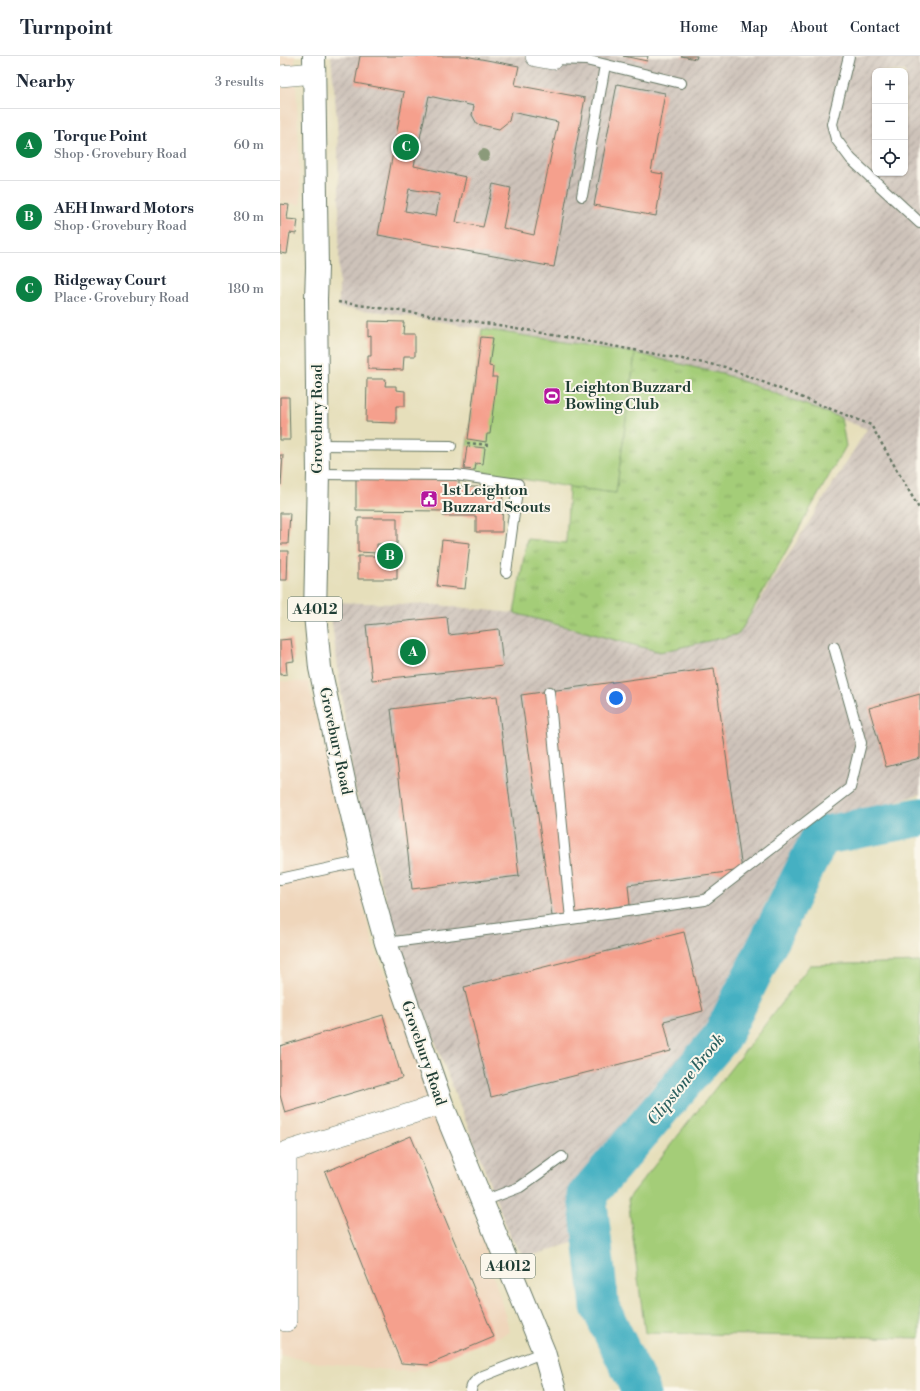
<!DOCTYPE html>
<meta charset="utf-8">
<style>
body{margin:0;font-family:"Libre Bodoni",serif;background:#f6f6f7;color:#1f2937}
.controls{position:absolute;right:12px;top:12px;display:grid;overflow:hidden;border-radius:8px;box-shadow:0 1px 3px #0004}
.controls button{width:36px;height:36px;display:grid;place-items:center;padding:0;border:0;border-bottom:1px solid #e0e1e3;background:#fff;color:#1f2937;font:20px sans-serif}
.you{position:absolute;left:336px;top:642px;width:14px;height:14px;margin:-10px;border:3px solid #fff;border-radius:50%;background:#1a73e8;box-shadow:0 0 0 6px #1a73e833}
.badge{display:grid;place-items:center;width:26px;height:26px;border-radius:50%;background:#0b8043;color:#fff;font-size:13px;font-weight:700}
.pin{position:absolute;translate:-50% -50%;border:2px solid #fff;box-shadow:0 1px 4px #0006}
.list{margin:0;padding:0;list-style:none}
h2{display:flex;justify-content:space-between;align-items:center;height:52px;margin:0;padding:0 16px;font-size:17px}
h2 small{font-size:13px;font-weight:400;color:#747a83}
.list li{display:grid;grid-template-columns:26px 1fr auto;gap:12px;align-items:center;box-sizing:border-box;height:72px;padding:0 16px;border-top:1px solid #e0e1e3}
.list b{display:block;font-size:15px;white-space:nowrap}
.list p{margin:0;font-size:13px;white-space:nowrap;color:#747a83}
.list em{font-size:13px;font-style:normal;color:#747a83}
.icon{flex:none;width:22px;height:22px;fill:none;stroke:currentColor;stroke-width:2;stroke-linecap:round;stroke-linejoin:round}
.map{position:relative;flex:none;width:640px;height:1335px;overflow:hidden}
header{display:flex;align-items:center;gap:24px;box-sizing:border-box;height:56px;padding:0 20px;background:#fff;border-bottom:1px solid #e0e1e3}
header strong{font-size:19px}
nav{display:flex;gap:22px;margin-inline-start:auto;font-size:14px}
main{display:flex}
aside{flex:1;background:#fff}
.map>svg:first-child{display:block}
</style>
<header>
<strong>Turnpoint</strong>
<nav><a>Home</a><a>Map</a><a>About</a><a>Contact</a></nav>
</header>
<main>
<aside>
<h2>Nearby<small>3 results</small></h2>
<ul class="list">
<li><span class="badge">A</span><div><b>Torque Point</b><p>Shop · Grovebury Road</p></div><em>60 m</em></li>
<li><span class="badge">B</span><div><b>AEH Inward Motors</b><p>Shop · Grovebury Road</p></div><em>80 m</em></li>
<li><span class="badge">C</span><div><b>Ridgeway Court</b><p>Place · Grovebury Road</p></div><em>180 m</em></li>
</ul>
</aside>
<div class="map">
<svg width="640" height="1335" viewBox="0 0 640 1335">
<defs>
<pattern id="industrial-furrows" width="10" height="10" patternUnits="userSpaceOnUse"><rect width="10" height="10" fill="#cdc2b9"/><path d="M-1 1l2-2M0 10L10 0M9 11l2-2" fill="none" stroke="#a69f97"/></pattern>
<pattern id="grass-tufts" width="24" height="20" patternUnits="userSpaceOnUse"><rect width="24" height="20" fill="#a4cd78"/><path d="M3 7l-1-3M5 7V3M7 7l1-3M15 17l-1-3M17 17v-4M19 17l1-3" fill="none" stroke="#85a863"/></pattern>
</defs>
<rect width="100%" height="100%" fill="#fbf7ec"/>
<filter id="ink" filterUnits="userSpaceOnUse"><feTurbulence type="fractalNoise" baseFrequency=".025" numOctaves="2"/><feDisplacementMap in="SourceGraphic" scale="8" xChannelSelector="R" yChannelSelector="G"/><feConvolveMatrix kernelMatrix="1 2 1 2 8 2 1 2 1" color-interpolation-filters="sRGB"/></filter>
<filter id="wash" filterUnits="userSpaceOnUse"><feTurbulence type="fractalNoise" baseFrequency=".012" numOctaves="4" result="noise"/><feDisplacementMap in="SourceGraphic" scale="16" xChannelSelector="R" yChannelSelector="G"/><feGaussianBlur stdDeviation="0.9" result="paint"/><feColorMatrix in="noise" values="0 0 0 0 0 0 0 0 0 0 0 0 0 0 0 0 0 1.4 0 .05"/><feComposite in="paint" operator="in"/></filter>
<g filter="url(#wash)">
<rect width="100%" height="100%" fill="#e6dfbb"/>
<path fill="#efd6bb" d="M0,0H15L21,149L0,145Z
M0,625L28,626L94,891L162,1048L175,1087L230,1276L131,1316L45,1308L0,1299Z"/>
<path fill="url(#industrial-furrows)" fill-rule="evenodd" d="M51,0H640V738L581,756L539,778L505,810L485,848L461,949L433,987L351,1056L321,1098L305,1131L295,1186L245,1202L231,1182L120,895L74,730L49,546L158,549L234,557L380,596L459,578L587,373L446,319L355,297L102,256L59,252V130L57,64ZM595,15H625V117H595Z"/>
<path fill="url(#grass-tufts)" stroke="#628556" d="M355,297L446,319L561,362L566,390L459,578L380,596L234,557L247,483L286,487L289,431L336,437Z"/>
<path fill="#a4cd78" stroke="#628556" d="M202,273L355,297L336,437L289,431L184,413Z
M640,906V1282L365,1277L348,1143L471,987L530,909Z"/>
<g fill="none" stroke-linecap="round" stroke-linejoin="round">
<path stroke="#44b0c2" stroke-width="39" d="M361,1335L320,1251L307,1139L441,982L541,780L640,761"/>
</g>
<g id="blocks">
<path fill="#f5a08d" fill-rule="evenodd" d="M80,0H185L239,10L235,29L305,42L274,211L98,179L124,36L75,27ZM149,40L194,50L192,59L197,68L219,73L229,65L231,56L278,66L254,179L223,172L231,132L213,128L203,171L176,166L186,121L134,110ZM129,133L160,138L156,160L125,155Z
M343,0H368L367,5Z
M401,0H417L416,3Z
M337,28L385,37L371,116L383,118L376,160L314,149Z
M0,148L9,149L7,163L18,164L16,178L10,177L7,198L0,197Z
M88,265L124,266L123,278H135V300H124L123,314L88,313V299H91V280L88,281Z
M201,281L213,282L209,310L213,311L212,321H217L210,378H207L206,386L188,383Z
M87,323H106L105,330H116V334L125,335V350H116V367L86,366Z
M0,341H9L10,384H0Z
M187,390L205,392L203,408L196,407L195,414L184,413Z
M0,399H3L1,429H0Z
M76,423L179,424V431H223L222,476H196V460H163V455L76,454Z
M0,457H10L8,488H0Z
M78,462H117V488H97V497L78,496Z
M162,484L190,487L185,533L157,530Z
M0,495H8L7,524H0Z
M78,500H117V523H78Z
M167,561L169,579L219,573L223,610L92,624L86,569Z
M11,583L14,605L6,606L7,618L0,619V584Z
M434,612L462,814L348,829L350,849L272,860L241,639Z
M640,638V702L606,711L589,652Z
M217,640L239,820L132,833L111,653Z
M404,876L423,955L384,965L391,995L211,1041L184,931Z
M103,959L122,1022L5,1057L0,1039V990Z
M131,1080L214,1281L148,1309L121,1307L45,1116Z"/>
</g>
</g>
<g filter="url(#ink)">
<use href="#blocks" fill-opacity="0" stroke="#657663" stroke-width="1"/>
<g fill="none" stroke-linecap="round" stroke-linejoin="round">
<defs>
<path id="service" d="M569,0L552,68L556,83L571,103L640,167
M272,3L306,4L401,27
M302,140L325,9
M38,389L171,390
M38,418L176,419L238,428L226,516
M269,636L291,863
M0,823L83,805
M106,887L291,863L425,844L570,732L581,687L554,591
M201,1146L240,1131L282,1101
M191,1335C191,1327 197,1324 203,1320L264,1296"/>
<path id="minor" d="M256,0L272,3
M0,20L35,17
M6,1265V1096L162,1048"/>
<path id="primary" d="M34,0L37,212L36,243L38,418L35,558L40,612L66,734L83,805L106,887L162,1048L264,1296L275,1335"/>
</defs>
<use href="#service" stroke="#657663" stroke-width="12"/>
<use href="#minor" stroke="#657663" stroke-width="22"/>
<use href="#primary" stroke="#657663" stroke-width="24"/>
<path stroke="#657663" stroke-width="2.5" stroke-dasharray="3 3" stroke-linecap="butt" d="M58,246L225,270L445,311L591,369L640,454
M187,387L209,389"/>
<use href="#service" stroke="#fff" stroke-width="10"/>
<use href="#minor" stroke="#fff" stroke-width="21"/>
<use href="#primary" stroke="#fff" stroke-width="22"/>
</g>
<circle fill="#8b9a7a" cx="204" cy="99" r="6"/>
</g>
<defs>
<symbol id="stadium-square" viewBox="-11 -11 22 22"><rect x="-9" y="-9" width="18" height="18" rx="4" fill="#b5179e" stroke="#fbf7ec"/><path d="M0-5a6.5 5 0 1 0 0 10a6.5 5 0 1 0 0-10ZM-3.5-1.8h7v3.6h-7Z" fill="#fff"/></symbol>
<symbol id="civic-square" viewBox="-11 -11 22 22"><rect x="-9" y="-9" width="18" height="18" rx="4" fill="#b5179e" stroke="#fbf7ec"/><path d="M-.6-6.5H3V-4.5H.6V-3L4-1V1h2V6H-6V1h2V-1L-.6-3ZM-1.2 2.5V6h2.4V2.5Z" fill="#fff"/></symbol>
</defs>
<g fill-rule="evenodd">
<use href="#stadium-square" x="262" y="330" width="20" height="20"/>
<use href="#civic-square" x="139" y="433" width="20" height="20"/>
</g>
<g text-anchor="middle" stroke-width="4" stroke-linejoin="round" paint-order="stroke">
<g fill="#fbf7ec" stroke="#61756b" stroke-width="1">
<rect x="8" y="541" width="54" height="24" rx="3"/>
<rect x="201" y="1198" width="54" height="24" rx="3"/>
</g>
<g font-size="14" font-weight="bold" fill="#1f3d34">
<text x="35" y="558">A4012</text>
<text x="228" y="1215">A4012</text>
</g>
<g font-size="15" font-weight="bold" fill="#1f3d34" stroke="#fbf7ec" text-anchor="start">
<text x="285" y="336">Leighton Buzzard<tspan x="285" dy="17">Bowling Club</tspan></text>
<text x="162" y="439">1st Leighton<tspan x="162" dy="17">Buzzard Scouts</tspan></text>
</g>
<g font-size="15" fill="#1f3d34" stroke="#fbf7ec">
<text transform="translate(37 363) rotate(-90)" y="5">Grovebury Road</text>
<text transform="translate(56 685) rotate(78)" y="5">Grovebury Road</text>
<text transform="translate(144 997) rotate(71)" y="5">Grovebury Road</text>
</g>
<g font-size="16" font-style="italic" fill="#2a605f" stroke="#fbf7ec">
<text transform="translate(405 1023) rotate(-51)" y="6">Clipstone Brook</text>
</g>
</g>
</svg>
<div class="controls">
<button>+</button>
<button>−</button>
<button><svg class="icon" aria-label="locate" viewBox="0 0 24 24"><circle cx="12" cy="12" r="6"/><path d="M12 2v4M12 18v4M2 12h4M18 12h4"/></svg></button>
</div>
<div class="you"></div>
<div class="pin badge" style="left:133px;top:596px">A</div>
<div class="pin badge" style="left:110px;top:500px">B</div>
<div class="pin badge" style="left:126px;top:91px">C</div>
</div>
</main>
